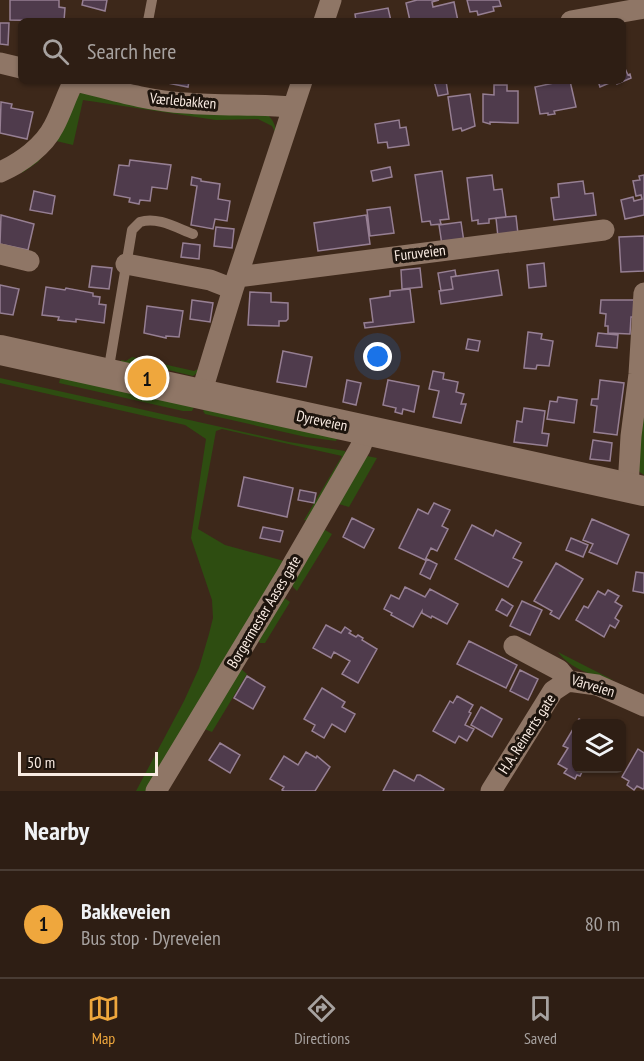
<!DOCTYPE html>
<meta charset="utf-8">
<style>
body{margin:0;font-family:"PT Sans Narrow",sans-serif;background:#3a2b22;color:#f1f3f6}
.controls{position:absolute;right:18px;bottom:18px;display:grid;overflow:hidden;border-radius:9px;box-shadow:0 2px 4px #0004}
.controls button{width:54px;height:54px;display:grid;place-items:center;padding:0;border:0;border-bottom:2px solid #493c34;background:#2e1e14;color:#f1f3f6;font:30px sans-serif}
.scale{position:absolute;left:18px;bottom:15px;width:140px;box-sizing:border-box;padding-left:6px;border:3px solid #f9ebe2;border-top:0;font-size:16px;line-height:21px;white-space:nowrap;color:#f9ebe2;-webkit-text-stroke:4px #1d140d;paint-order:stroke}
.you{position:absolute;left:378px;top:357px;width:21px;height:21px;margin:-15px;border:4px solid #fff;border-radius:50%;background:#1a73e8;box-shadow:0 0 0 9px #1a73e833}
.badge{display:grid;place-items:center;width:39px;height:39px;border-radius:50%;background:#efa73d;color:#111;font-size:20px;font-weight:700}
.pin{position:absolute;translate:-50% -50%;border:3px solid #fff;box-shadow:0 2px 6px #0006}
.list{margin:0;padding:0;list-style:none}
h2{display:flex;justify-content:space-between;align-items:center;height:78px;margin:0;padding:0 24px;font-size:26px}
h2 small{font-size:20px;font-weight:400;color:#a7a2a0}
.list li{display:grid;grid-template-columns:39px 1fr auto;gap:18px;align-items:center;box-sizing:border-box;height:108px;padding:0 24px;border-top:2px solid #493c34}
.list b{display:block;font-size:22px;white-space:nowrap}
.list p{margin:0;font-size:20px;white-space:nowrap;color:#a7a2a0}
.list em{font-size:20px;font-style:normal;color:#a7a2a0}
.icon{flex:none;width:33px;height:33px;fill:none;stroke:currentColor;stroke-width:2;stroke-linecap:round;stroke-linejoin:round}
.map{position:relative;flex:none;width:644px;height:791px;overflow:hidden}
.search{position:absolute;background:#2e1e14;box-shadow:0 2px 4px #0004;left:18px;right:18px;top:18px;height:66px;display:flex;align-items:center;gap:15px;box-sizing:border-box;padding:0 21px;border-radius:9px;color:#a7a2a0;font-size:22px}
.sheet{height:186px;background:#2e1e14}
nav{display:flex;justify-content:space-around;align-items:center;box-sizing:border-box;height:84px;border-top:2px solid #493c34;background:#2e1e14;font-size:16px;color:#a7a2a0}
nav a{display:grid;justify-items:center;gap:3px}
nav .on{color:#efa73d}
.map>svg:first-child{display:block}
</style>
<div class="map">
<svg width="644" height="791" viewBox="0 0 644 791">
<rect width="100%" height="100%" fill="#3d281a"/>
<path fill="#2e4d11" d="M81,93L262,111C273,118 275,123 277,136L272,126L258,119L216,120L83,100L73,145L56,141L38,162L22,173L25,166L76,96Z
M132,357L194,371L198,369L197,373L193,376L148,365L121,363V360L126,361Z
M0,378L289,442L345,451L347,455L308,521L304,520L342,456L222,429L216,431L198,529L225,545L284,561L150,791H136L184,701L199,668L209,634L213,618L212,600L191,538L206,439L185,425L0,383Z
M79,378L194,407L192,411H183L59,383L60,379Z
M644,378V475L637,470Z
M206,407L338,438L336,441L306,437L205,414L203,411Z
M367,456L377,458L349,507L339,504Z
M325,530L332,534L297,591L293,587V579L322,531Z
M283,597L290,602L265,643H260L258,639Z
M558,652L613,680C594,676 570,669 558,652Z
M241,669L247,674L212,732L202,728Z"/>
<path fill="#4f3b4c" stroke="#967f93" stroke-width="1.5" d="M10,0H59V7L65,8L64,21L10,20Z
M83,0H107L105,11L82,5Z
M417,0H439L432,2L433,7L454,2L458,21H410L406,3Z
M467,0H499L501,6L493,7L494,11L478,15L477,11L470,12Z
M388,8L391,21H356L355,14Z
M0,23H9L8,45L0,44Z
M623,64L628,75L630,74L631,78L617,84L616,81H623Z
M167,81H189L188,87L167,83Z
M434,81H446L448,94L438,96Z
M563,81H570L576,107L554,111L555,114L548,115V113L540,114L535,87Z
M598,81H614L600,87Z
M494,85H507V91H518V123L490,122V124L483,122V94L494,95Z
M470,94L475,126L462,131L461,128L453,130L448,97Z
M1,102L12,104L11,108L33,112L27,139L0,133Z
M399,120L400,128L406,127L409,145L388,148L387,142L378,143L375,124Z
M130,160L171,165L167,189L152,187L150,201L140,200L139,204L129,202L130,198L114,195L119,165L129,166Z
M390,167L392,177L373,181L371,171Z
M442,171L449,219L440,220L441,224L431,225L430,221L422,222L415,175Z
M492,175L494,190L502,189L506,217L489,219V223L478,224V220L472,221L467,178Z
M644,175V215L625,219L621,200L633,197L634,201L642,199L641,195L636,196L633,181L640,180L639,176Z
M192,177L201,179V181L220,184L218,199L230,201L227,221L215,219L213,229L191,225L197,186L191,185Z
M583,181L585,194L593,193L596,215L554,220L551,198L559,197L558,184Z
M34,191L55,196L52,214L30,210Z
M390,207L394,233L370,236L367,210Z
M1,215L34,224L28,250L0,244Z
M366,215L370,244L318,251L314,223Z
M516,216L518,234L498,237L496,218Z
M461,222L464,242L442,245L439,225Z
M216,227L234,229L232,248L214,246Z
M644,236V271L621,272L619,237Z
M183,243L200,245L199,259L181,257Z
M544,263L546,286L529,288L527,265Z
M92,266L112,268L109,289L89,287Z
M420,268L422,287L402,289L401,270Z
M455,270L456,276L451,277L453,289L441,291L438,273Z
M498,270L502,295L441,304L439,291L453,289L451,277Z
M0,285L19,289L13,315L0,313Z
M46,287L65,290L66,288L93,293V296L100,297L99,304L106,305L104,323L76,319V322L58,320L59,317L42,315Z
M410,289L414,322L365,328L364,323L373,322L370,299L390,296V291Z
M250,292L271,293V302L288,303V319L286,321H279V326L248,325Z
M192,300L213,303L210,322L190,319Z
M601,300H639L638,317H631L630,334L608,333V326H605L606,314L600,313Z
M147,306L183,311L179,337L166,336V338L144,333Z
M528,332L542,334L541,339L553,341L549,366L537,365L536,369L524,368Z
M598,333L618,335L617,348L596,346Z
M468,339L480,341L478,351L466,349Z
M283,351L312,357L306,387L277,382Z
M433,371L444,373L443,379L458,382L456,392L464,394L461,404H466L461,423L433,417L439,391L429,389Z
M347,380L361,383L356,405L343,402Z
M388,380L419,386L414,412L403,409L402,414L395,412L396,408L383,405Z
M600,380L624,383L617,435L594,432L597,406L591,405L592,399H598Z
M558,397L577,400L574,423L547,419L550,401L557,402Z
M524,408L545,411L542,433L549,434L547,446L514,442L517,421L522,422Z
M593,440L612,443L610,461L590,459Z
M244,477L293,488L287,517L238,506Z
M300,490L316,493L314,503L298,500Z
M434,503L450,510L442,526L448,529L437,551L431,548L425,560L399,548L418,509L428,514Z
M352,518L374,529L364,548L343,537Z
M592,519L629,535L617,564L589,552L593,544L583,540Z
M472,525L493,536L496,530L521,543L513,558L522,562L508,587L455,559Z
M263,527L283,531L280,542L260,538Z
M571,538L588,545L583,557L566,550Z
M427,559L437,564L430,579L420,574Z
M556,563L583,579L559,619L550,614L552,611L534,601Z
M636,572L644,573V593L633,591Z
M405,587L425,597L430,589L458,604L447,624L432,616L431,618L422,613V611L413,627L391,615L392,613L384,609L391,595L399,599Z
M608,590L619,596L615,602L622,606L615,618L619,621L615,628L610,625L604,637L576,620L584,606L588,608L598,591L605,595Z
M502,599L513,606L507,616L496,610Z
M522,601L542,610L530,635L510,626Z
M326,625L341,633L345,627L351,631L349,633L356,637L358,635L363,638L362,640L377,649L358,683L342,674L350,661L334,652L331,658L313,648Z
M469,641L517,665L506,688L457,664Z
M520,670L538,679L528,700L510,691Z
M247,676L265,687L253,709L234,698Z
M322,688L345,702L342,707L355,714L345,732L332,724L324,738L312,731L315,725L304,719Z
M457,696L473,705L469,712L471,713L465,725L474,729L467,741L459,736L455,743L433,731L450,701L453,703Z
M481,707L502,719L492,737L471,725Z
M579,719L587,724H576V768H584L580,776L577,775L575,779L564,773L567,769L558,764L568,748L563,746Z
M220,743L240,755L230,773L209,760Z
M638,749L644,753V788L643,789L637,786L634,790L627,785L629,781L622,777Z
M306,752L316,758L317,756L330,767L315,791H284L282,790L284,787L270,779L284,756L298,765Z
M394,770L414,781L417,775H420L444,789L443,791H383Z"/>
<g fill="none" stroke-linecap="round" stroke-linejoin="round">
<path stroke="#8f7666" stroke-width="10" d="M148,21L152,0
M108,373L132,230L140,222C157,216 177,228 193,234"/>
<path stroke="#8f7666" stroke-width="21" d="M324,21L331,0
M571,21L644,8
M0,63L21,68
M76,81C112,90 148,101 185,103C221,106 256,104 292,107
M0,172C21,163 44,146 54,126C62,111 66,96 74,81
M0,254L29,261
M126,264L210,280L233,289
M237,277L604,230
M201,394L233,289L302,81
M628,487L631,436L639,374L644,293
M514,646L559,670L568,681L597,685L644,706
M156,791L286,576L360,448L367,431
M491,791L553,691L568,681"/>
<path stroke="#8f7666" stroke-width="30" d="M0,350L644,491"/>
</g>
<g text-anchor="middle" stroke-width="6" stroke-linejoin="round" paint-order="stroke">
<g font-size="15" fill="#f9ebe2" stroke="#1d140d">
<text transform="translate(183 101) rotate(5)" y="5">Værlebakken</text>
<text transform="translate(420 253) rotate(-7)" y="5">Furuveien</text>
<text transform="translate(322 421) rotate(12)" y="5">Dyreveien</text>
<text transform="translate(264 612) rotate(-59)" y="5">Borgermester Aases gate</text>
<text transform="translate(593 686) rotate(17)" y="5">Vårveien</text>
<text transform="translate(527 734) rotate(-57)" y="5">H.A. Reinerts gate</text>
</g>
</g>
</svg>
<div class="controls">
<button><svg class="icon" aria-label="layers" viewBox="0 0 24 24"><path d="M12 4l9 5-9 5-9-5zM3 14l9 5 9-5"/></svg></button>
</div>
<div class="scale">50 m</div>
<div class="you"></div>
<div class="pin badge" style="left:147px;top:378px">1</div>
<div class="search"><svg class="icon" aria-label="search" viewBox="0 0 24 24"><circle cx="10" cy="10" r="6"/><path d="M15 15l6 6"/></svg>Search here</div>
</div>
<section class="sheet">
<h2>Nearby<small></small></h2>
<ul class="list">
<li><span class="badge">1</span><div><b>Bakkeveien</b><p>Bus stop · Dyreveien</p></div><em>80 m</em></li>
</ul>
</section>
<nav>
<a class="on"><svg class="icon" aria-label="map" viewBox="0 0 24 24"><path d="M3 6l6-2 6 2 6-2v14l-6 2-6-2-6 2zM9 4v14M15 6v14"/></svg>Map</a>
<a><svg class="icon" aria-label="directions" viewBox="0 0 24 24"><path d="M12 3l9 9-9 9-9-9zM9 14v-3h6M13 9l2 2-2 2"/></svg>Directions</a>
<a><svg class="icon" aria-label="saved" viewBox="0 0 24 24"><path d="M7 4h10v16l-5-4-5 4z"/></svg>Saved</a>
</nav>
